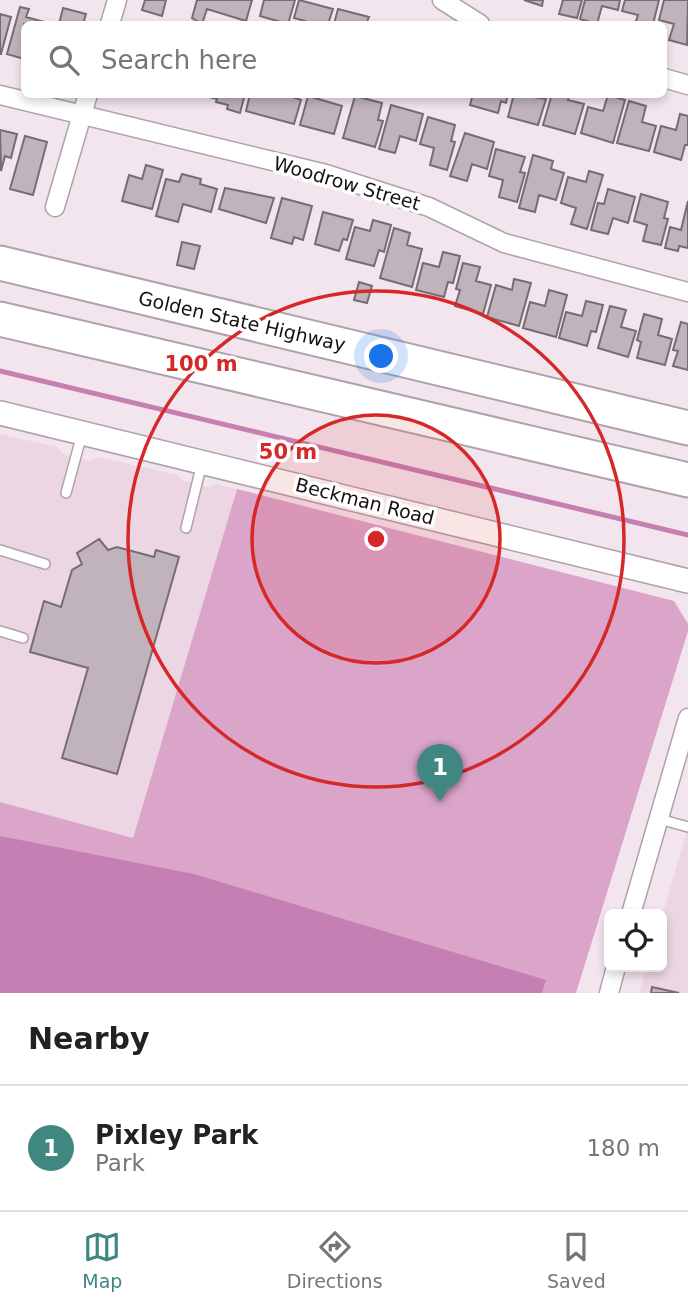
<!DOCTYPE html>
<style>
body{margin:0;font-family:"DejaVu Sans",sans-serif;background:#f6f6f6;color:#222}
.controls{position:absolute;right:21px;bottom:21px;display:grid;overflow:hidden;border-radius:10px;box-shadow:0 4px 10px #0003}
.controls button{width:63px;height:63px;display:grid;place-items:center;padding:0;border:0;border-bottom:2px solid #e0e0e0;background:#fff;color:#222;font:35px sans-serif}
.you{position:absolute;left:382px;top:357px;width:24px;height:24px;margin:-18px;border:5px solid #fff;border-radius:50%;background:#1a73e8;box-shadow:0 0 0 10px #1a73e833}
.badge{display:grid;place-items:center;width:46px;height:46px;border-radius:50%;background:#418781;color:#fff;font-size:23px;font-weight:700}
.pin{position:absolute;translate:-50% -58px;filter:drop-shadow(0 2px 4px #0008)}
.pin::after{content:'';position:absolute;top:37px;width:24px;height:21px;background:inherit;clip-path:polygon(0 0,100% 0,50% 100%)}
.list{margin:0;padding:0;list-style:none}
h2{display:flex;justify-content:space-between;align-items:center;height:91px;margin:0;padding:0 28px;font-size:30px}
h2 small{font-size:23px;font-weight:400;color:#767676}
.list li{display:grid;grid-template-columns:46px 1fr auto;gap:21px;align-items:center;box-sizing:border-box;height:126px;padding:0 28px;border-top:2px solid #e0e0e0}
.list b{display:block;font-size:26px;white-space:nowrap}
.list p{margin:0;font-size:23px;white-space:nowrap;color:#767676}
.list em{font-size:23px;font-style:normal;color:#767676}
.icon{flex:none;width:38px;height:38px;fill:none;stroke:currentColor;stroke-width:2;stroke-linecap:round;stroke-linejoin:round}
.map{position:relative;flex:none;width:688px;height:993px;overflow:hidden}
.search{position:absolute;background:#fff;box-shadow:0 4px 10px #0003;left:21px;right:21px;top:21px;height:77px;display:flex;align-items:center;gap:18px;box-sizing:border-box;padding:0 24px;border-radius:10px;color:#767676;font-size:26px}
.sheet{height:217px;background:#fff}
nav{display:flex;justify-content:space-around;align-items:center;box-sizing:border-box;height:98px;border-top:2px solid #e0e0e0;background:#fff;font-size:19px;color:#767676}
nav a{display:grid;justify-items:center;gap:4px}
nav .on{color:#418781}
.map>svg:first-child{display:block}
</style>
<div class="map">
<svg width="688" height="993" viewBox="0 0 688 993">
<rect width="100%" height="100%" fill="#f3e5ee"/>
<path fill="#ecd6e4" d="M0,434L57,447L63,454L91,461L98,457L177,475L182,480L208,487L217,484L237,489L133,838L0,802Z
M688,827V993H639L647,967H662V916Z"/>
<path fill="#dba5ca" d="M237,489L674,601L688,624V631L576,993H0V802L133,838Z"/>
<path fill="#c67fb2" d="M0,836L194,874L546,980L542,993H0Z"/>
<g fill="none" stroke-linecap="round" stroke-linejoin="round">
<path stroke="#c67fb2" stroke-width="5" d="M0,371L688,535"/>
</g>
<path fill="#c1b3bc" stroke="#786c74" stroke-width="2" d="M145,0H166L162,16L142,10Z
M197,0H252L246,21L207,9L202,24L192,18Z
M264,0H295L288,24L260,16Z
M299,0L333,9L328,24H304L305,21L294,18Z
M524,0H543L542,6Z
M563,0H582L577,18L559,14Z
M585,0H620L618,10L602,6L597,24L580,19Z
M625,0H659L653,24H635L638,15L622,11Z
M664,0H688L687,45L669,40L674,24L659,20Z
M20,7L29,9L26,17L48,23L24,24V59L7,54Z
M63,8L86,14L83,24H59Z
M338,9L369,17L366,24H334Z
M0,14L11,17L1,54H0Z
M245,94L240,113L227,109L228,105L216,102L217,99L201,95Z
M250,94H284L301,100L294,124L246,111Z
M473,94H508L506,103L501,101L498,113L470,105Z
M514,94L546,99L538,125L508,117Z
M552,94H570L568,100L584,104L575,134L543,125Z
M608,95L625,100L613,143L581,133L588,107L603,111Z
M308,96L342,106L334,134L300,125Z
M355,96L382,103L378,120L383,121L375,147L343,138Z
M629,101L646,106L642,122L656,126L649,151L617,143Z
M391,105L423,114L416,141L400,136L395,153L379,149Z
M680,114L688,116V145H685L681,160L654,152L661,126L676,130Z
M428,117L455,125L451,141L455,142L447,170L430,165L434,148L420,144Z
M0,130L17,134L11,158L5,156L1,171Z
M465,133L494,142L487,169L472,164L467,181L450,176Z
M25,136L47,142L33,195L10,189Z
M496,149L525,157L520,172L525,173L517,202L499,197L503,180L489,176Z
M533,155L553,161L551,169L564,173L556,200L539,195L535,212L519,208Z
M146,165L163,170L152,209L122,201L129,175L142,179Z
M589,171L603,175L587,229L571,224L576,208L561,203L568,177L586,182Z
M182,174L201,179L200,184L217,189L211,212L183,204L178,222L156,216L166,179L179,182Z
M225,188L274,198L266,223L219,209Z
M608,189L635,197L628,223L613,218L608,234L591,230L598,203L604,204Z
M641,194L668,202L664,218L668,219L661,245L643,241L647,225L634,221Z
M282,198L312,206L303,240L294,237L292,244L271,238Z
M688,201V248L679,246L678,251L665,248L670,227L681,230Z
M323,212L353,220L347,240L343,239L339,251L315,244Z
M373,220L391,225L384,252L379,250L374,266L346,259L355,227L370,231Z
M394,228L410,233L407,245L422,249L412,287L380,278Z
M182,242L200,246L194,269L177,265Z
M443,252L460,256L453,283L448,282L444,297L416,290L423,263L439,267Z
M463,263L480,267L476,281L491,285L483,314L455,306L460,290L456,289Z
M514,279L531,283L519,326L487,317L496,285L512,290Z
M359,282L372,286L367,303L354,300Z
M549,290L567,295L556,337L523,328L530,302L545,306Z
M586,301L603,305L596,332L591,331L587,346L559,338L566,312L582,316Z
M610,306L626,310L621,327L636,331L628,357L598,348Z
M644,314L662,319L658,335L672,339L665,365L637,358L641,342L637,340Z
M681,322L688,324V370L673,366L678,351L673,350Z
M99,539L108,550L117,547L154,557L156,550L179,557L117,774L62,758L88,668L30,652L44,601L61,607L72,570L82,564L77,553Z
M652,987L679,993H651Z"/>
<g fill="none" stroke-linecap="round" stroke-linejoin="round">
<defs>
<path id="service" d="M66,493L82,434
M186,528L202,463
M0,550L45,564
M0,631L23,638
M659,819L688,827"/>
<path id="minor" d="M442,0L480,24
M110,24L117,0
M664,78L688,85
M0,95L326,174L429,207L504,243L688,292
M55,207L88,94
M631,914L688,718
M609,993L616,967"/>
<path id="tertiary" d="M0,413L688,581"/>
<path id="motorway" d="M0,263L688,428
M0,319L688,480"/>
</defs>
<use href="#service" stroke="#b0a2ab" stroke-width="12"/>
<use href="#minor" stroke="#b0a2ab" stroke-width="21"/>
<use href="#tertiary" stroke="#b0a2ab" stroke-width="26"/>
<use href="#motorway" stroke="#b0a2ab" stroke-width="37"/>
<use href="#service" stroke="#fff" stroke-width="9"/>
<use href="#minor" stroke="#fff" stroke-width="18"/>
<use href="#tertiary" stroke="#fff" stroke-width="23"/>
<use href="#motorway" stroke="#fff" stroke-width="33"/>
</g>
<circle cx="376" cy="539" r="124" fill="#d62828" fill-opacity=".12"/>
<g fill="none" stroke="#d62828" stroke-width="3.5">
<circle cx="376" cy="539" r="124"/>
<circle cx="376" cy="539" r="248"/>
</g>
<g text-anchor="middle" stroke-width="7" stroke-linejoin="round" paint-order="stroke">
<g font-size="19" fill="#141013" stroke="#fff">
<text transform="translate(347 183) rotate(16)" y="7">Woodrow Street</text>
<text transform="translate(242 321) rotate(13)" y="7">Golden State Highway</text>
<text transform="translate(365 501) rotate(14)" y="7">Beckman Road</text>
</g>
</g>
<circle cx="376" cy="539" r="10" fill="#d62828" stroke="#fff" stroke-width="3.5"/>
<g font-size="21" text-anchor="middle" font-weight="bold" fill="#d62828" stroke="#fff" stroke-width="7" stroke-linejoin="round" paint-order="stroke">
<text x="201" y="371">100 m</text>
<text x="288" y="459">50 m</text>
</g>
</svg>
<div class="controls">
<button><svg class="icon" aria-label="locate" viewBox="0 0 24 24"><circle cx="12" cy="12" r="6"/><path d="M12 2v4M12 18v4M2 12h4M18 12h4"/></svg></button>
</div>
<div class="you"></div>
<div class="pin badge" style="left:440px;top:802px">1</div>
<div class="search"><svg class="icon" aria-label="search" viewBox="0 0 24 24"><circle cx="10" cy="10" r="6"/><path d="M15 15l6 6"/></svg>Search here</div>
</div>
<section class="sheet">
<h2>Nearby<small></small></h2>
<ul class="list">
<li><span class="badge">1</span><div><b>Pixley Park</b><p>Park</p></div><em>180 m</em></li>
</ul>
</section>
<nav>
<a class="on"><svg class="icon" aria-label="map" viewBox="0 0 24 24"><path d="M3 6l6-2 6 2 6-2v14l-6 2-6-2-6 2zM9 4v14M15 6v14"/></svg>Map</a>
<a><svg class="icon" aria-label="directions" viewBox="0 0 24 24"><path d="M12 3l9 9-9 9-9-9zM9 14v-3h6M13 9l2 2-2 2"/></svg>Directions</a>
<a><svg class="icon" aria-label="saved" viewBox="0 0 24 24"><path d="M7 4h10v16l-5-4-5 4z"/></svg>Saved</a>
</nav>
